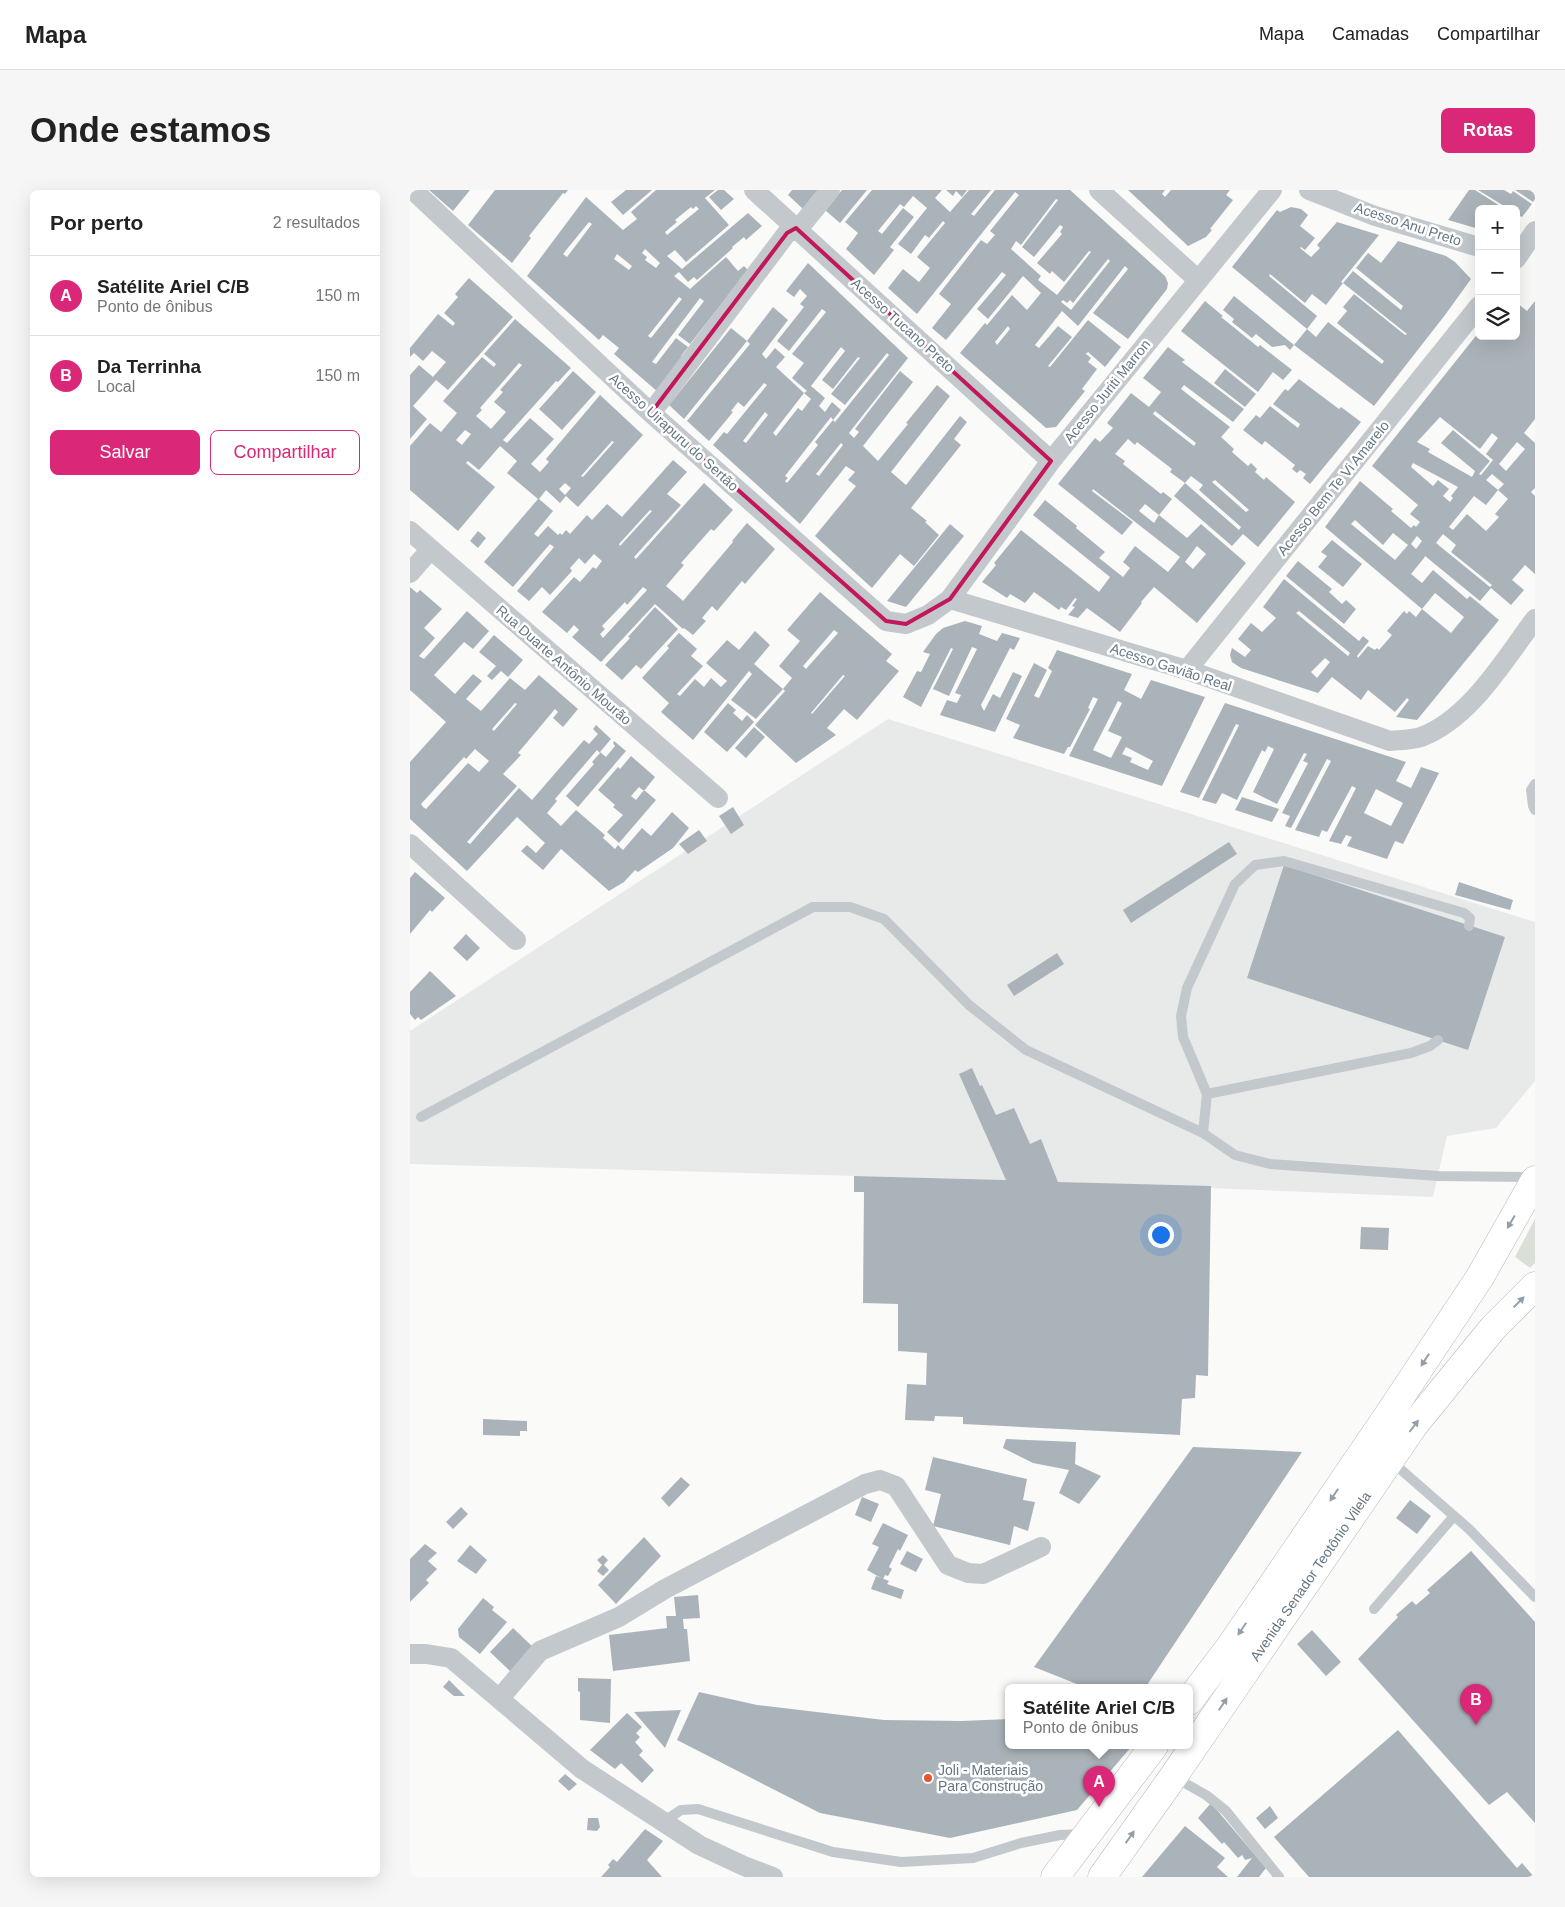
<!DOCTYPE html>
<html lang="pt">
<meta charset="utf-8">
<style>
body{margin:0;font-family:Helvetica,sans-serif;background:#f6f6f6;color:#222}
.controls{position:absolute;right:15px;top:15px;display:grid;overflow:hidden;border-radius:8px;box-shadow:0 5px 20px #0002}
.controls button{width:45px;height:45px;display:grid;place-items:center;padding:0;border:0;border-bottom:1px solid #e0e0e0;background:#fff;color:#222;font:25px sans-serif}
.you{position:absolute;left:750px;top:1044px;width:18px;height:18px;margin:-12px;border:4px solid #fff;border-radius:50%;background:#1a73e8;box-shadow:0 0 0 8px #1a73e833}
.badge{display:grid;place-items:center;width:32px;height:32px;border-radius:50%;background:#db2777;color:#fff;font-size:16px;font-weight:700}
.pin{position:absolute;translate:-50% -41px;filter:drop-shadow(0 1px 2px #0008)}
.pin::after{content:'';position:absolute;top:26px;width:18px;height:15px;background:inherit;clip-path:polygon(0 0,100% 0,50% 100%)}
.popup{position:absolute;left:595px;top:1494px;width:188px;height:65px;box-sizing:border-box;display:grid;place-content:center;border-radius:8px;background:#fff;filter:drop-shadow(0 1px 4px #0005);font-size:16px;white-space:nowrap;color:#767676}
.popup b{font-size:19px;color:#222}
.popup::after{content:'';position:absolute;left:50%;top:100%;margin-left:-10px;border:10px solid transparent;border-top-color:#fff}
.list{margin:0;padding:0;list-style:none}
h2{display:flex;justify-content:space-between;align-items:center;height:65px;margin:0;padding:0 20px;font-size:21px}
h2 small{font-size:16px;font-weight:400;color:#767676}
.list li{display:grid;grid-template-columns:32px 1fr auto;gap:15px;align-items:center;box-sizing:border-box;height:80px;padding:0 20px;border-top:1px solid #e0e0e0}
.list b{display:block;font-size:19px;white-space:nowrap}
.list p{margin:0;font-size:16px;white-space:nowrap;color:#767676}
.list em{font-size:16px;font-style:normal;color:#767676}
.actions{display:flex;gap:10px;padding:15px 20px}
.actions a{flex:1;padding:11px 0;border:1px solid #db2777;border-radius:8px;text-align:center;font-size:18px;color:#db2777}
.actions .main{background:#db2777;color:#fff}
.icon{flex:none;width:28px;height:28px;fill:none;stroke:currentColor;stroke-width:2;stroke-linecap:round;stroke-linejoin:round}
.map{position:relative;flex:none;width:1125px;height:1687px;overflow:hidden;border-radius:8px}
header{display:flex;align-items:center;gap:30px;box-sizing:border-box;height:70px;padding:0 25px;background:#fff;border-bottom:1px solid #e0e0e0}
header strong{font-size:24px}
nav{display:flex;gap:28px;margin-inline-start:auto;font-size:18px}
.intro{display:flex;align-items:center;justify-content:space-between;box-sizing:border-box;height:120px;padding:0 30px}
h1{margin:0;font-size:35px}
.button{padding:12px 22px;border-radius:8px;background:#db2777;color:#fff;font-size:18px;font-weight:700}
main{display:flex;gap:30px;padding:0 30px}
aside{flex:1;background:#fff;border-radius:8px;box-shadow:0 5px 20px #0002}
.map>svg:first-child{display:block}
</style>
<header>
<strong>Mapa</strong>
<nav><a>Mapa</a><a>Camadas</a><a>Compartilhar</a></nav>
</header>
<div class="intro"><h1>Onde estamos</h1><a class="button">Rotas</a></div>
<main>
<aside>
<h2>Por perto<small>2 resultados</small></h2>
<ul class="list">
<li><span class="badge">A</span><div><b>Satélite Ariel C/B</b><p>Ponto de ônibus</p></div><em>150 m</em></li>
<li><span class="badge">B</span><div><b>Da Terrinha</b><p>Local</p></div><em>150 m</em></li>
</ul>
<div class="actions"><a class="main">Salvar</a><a>Compartilhar</a></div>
</aside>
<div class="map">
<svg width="1125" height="1687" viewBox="0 0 1125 1687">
<rect width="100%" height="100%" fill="#fafaf8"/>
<path fill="#e8e9e9" d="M478,529L1125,732V891L1086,938L1037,946L1023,1007L600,990L0,974V841Z"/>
<path fill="#dadfd7" d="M1125,1029V1073L1120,1078L1105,1067Z"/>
<path fill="#aab3b9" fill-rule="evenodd" d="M19,0H60L43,21Z
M85,0H158L155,4L153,3L119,46L121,48L102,73L58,35Z
M216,0H242L213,25L201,12Z
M246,0H305L295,8L319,35L276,72L265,60L257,66L272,79L338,23L352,36L336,50L334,47L322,57L323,58L287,90L284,87L278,92L269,82L264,86L280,99L316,67L328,81L334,76L341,83L305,122L280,154L268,145L294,111L290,108L242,172L246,174L266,148L278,157L271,166L274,168L248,202L204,164L209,158L193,145L189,150L117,86L176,7L213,40L227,29L221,22ZM286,16L289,19L257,45L255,42L267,32L265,30L281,17L283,19ZM179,32L182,34L157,67L153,64ZM235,59L250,73L246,78L235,70L237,67L232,63ZM207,64L222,76L219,80L204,69ZM269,107L272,109L241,148L238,146Z
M308,0H314L324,9L311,20L299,7Z
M382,0H408L393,19L378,5Z
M432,0H457L430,33L415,20Z
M462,0H532L525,8L540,22L559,0H581L561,24L564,26L585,0H660L755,86L758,93L757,99L718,149L683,123L718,79L715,76L668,136L652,121L625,155L629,158L648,136L662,147L638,176L640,177L678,130L711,157L695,177L678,162L676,164L681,168L678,172L687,179L672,199L675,201L646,237L636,238L550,163L575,133L577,135L602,105L617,120L631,103L613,86L578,129L567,119L596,85L592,82L536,150L522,138L541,114L529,104L571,50L577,54L585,45L580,41L609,5L605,2L507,124L478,98L493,79L509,92L520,78L507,67L535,33L533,31L519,48L515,45L501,64L488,54L517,18L503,6L494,17L490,14L468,41L472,44L493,18L504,27L480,57L484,60L464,85L436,59L448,43L435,32ZM646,9L648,10L612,57L624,67L650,35L653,37L650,42L652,44L627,73L640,84L642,81L654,92L679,61L681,62L647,105L628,90L631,86L601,59L606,51L611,55ZM698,69L700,71L661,120L651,112L653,110L657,113L660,110L663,113ZM598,136L600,139L587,155L585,152Z
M536,0H557L552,7L546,1L543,6Z
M718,0H755L752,4L755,7L761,0H820L816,5L823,10L800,39L802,40L796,47L778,56Z
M1059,0H1065L1095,19H1069V39L1038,30Z
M1068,0H1094L1101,4L1103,1L1122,14L1112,27L1106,24V19H1099Z
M1105,0H1125V9L1123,12Z
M881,17L891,19L898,25L890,36L905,48L895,60L891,57L890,58L901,67L910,58L907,55L927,32L969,45L931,92L933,93L916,115L902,104L895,113L860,84L859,86L907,126L897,139L822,77L867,20L870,22Z
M988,51L1036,66L1045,72L1061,89L1035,125L964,216L884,155L897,139L906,147L918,132L972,174L974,171L927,133L937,121L933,117L944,104L995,145L997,144L933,93L943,81L991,120L993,116L946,78L958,63L971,73Z
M398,73L498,168L439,243L444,248L449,242L445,239L490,181L503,192L453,256L468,271L498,234L496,233L527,195L540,206L481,282L496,295L550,226L557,232L544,249L551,255L501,318L517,331L515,332L529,345L504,376L490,364L462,398L405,346L446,296L438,290L445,282L436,276L390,334L303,255L314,242L317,244L357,195L354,193L334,217L328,212L321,221L323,222L299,251L277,231L340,154L337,151L363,117L378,130L352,164L356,169L365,158L375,167L366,177L394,203L363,243L366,246L388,218L392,221L401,209L394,203L397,201L382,188L394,173L382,164L416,122L412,119L379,161L367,151L394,117L390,114L397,106L390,99L384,107L376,101ZM431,157L435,161L412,190L423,199L448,167L450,168L421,204L435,215L477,163L479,165L425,232L423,230L405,252L408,255L377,293L375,291L378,288L375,286L421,227L423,230L431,220L422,212L415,222L409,216L415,208L401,196ZM355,222L358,225L336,253L333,251ZM431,253L433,255L409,286L406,284Z
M59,88L103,127L38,200L26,190L3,216L17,229L0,249V185L9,175L23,187L36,172L22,161L13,171L4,163L0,167V158L28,124L43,136L45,133L34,123L48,107L45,104Z
M824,106L884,155L880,160L875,155L862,157L846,144L842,148L822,132L824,129L813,120Z
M795,111L813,126L811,127L848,157L850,155L882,180L873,190L863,182L848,202L771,141Z
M1125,111V229L1114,243L1125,253V298L1121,302L1125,306V384L1115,375L1102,390L1114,400L1101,415L1081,398L1070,411L1015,366L1014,368L1001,384L1012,393L1023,380L1057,409L1060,406L1089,430L1007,530L986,527L999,510L997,508L985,522L958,500L951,510L922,487L908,503L831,478L822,472L820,465L822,458L835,467L841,460L828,449L841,433L852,442L866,428L853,417L874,389L949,451L953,446L959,451L947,466L948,468L958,456L965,460L967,458L969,460L982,445L977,441L994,421L997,424L999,421L1006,427L1012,419L1041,443L1054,427L1025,403L1012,419L915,337L950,291L983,319L981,321L1001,338L1004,335L1006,337L1010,332L1000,324L1008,315L962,276L1069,142V146H1106V112L1117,121ZM1030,227L1070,259L1082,243L1088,248L1076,264L1083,270L1071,285L1069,284L1080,271L1043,240L1031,253L1065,281L1062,287L1018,262L1020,259L1007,252ZM1107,252L1115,259L1096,281L1089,274ZM1003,273L1048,297L1041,306L1043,308L1040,312L1033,306L1039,299L1028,290L1023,296L1001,277ZM1082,284L1094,294L1088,300L1098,309L1085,324L1089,327L1076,341L1057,324L1043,340L1039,337L1064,306L1076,315L1088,300L1076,290ZM945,330L973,355L983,343L998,355L985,370L941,334ZM1033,344L1046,355L1041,362L1082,395L1080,397L1026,353ZM1007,346L1012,351L1006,359L1001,354ZM889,421L940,463L938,466L886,423ZM915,468L920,472L907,488L901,482Z
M105,129L161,178L148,192L146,191L93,250L97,253L120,228L144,249L121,274L130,282L139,272L136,269L190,205L233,245L168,317L156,306L150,313L136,300L129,309L143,321L124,344L128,347L138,336L148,345L150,343L152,345L156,340L160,344L177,325L182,330L197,314L212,327L263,270L277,282L257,304L271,315L224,367L226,369L294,293L323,320L304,341L301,339L271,373L274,375L256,396L271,409L273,411L323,352L322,351L337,333L365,359L335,394L332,391L307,421L302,416L292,428L296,431L283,445L274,438L273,439L245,414L191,472L162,447L169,440L164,435L157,443L132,422L164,387L170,392L183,377L186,379L192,371L184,364L175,374L169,368L160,378L162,381L140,405L132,397L119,411L107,401L144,357L140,354L103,397L74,372L128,309L97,283L107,271L90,256L69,280L58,271L56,273L85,297L48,341L0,300V256L20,233L31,242L47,223L33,211L72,167L84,177L86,174L74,164ZM109,173L112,175L90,200L93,202L84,212L96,222L81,239L66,226L72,220L70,218ZM55,240L61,244L52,255L46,250ZM202,251L204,252L173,287L171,286ZM155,293L161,298L155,305L149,299ZM240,320L242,321L210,356L209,354ZM233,397L237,400L193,448L190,444L195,439L192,436L215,412L217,415Z
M321,138L337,151L274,229L259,215Z
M758,157L775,170L772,172L834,219L823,232L774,195L771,199L820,237L811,247L824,259L822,262L838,276L841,273L847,279L845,282L854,290L856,287L885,312L848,357L833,344L822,356L764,306L775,293L829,340L831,337L789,300L793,295L781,286L775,293L760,282L762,279L727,252L725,255L718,249L705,264L715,271L713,274L751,304L753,302L762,309L749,325L735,314L729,321L744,333L749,325L777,348L791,334L836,373L787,433L744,397L731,412L732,413L710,442L677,418L668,428L658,425L665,417L662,416L667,409L665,408L656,420L651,417L649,420L624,402L615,413L600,404L597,408L572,392L586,375L584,373L611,340L689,402L700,387L623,325L635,310L667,336L666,338L695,362L689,368L713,387L720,378L713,372L725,356L758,382L770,367L683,299L682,301L723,332L712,345L648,294L685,248L690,252L703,238L697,233L721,203L739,217L751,202L733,188ZM745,221L786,253L784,256L743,224ZM805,290L839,320L836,322L802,292ZM787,356L796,364L783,379L775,372Z
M815,179L846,204L835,217L804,193Z
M163,181L186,202L152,240L129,219Z
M889,189L929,219L931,217L951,232L900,294L893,288L896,284L890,280L887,283L882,279L885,275L855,251L852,255L833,240L846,225L850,228L860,216L888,238L890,234L863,214L875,199L878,201Z
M540,334L554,346L496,417L477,411Z
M68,341L76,348L68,358L60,351Z
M922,350L952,374L933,397L908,377L917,366L911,362Z
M888,371L922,399L919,402L932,414L936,410L946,419L934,434L876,386Z
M0,397L7,403L10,400L32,419L14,438L25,448L9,466L14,469L57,421L79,441L63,459L54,452L24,485L45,504L63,484L72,491L56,509L71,521L100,488L115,500L129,485L168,519L153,537L143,528L148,522L145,519L108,563L111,565L93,584L107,596L57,652L60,654L61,653L109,598L122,610L174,550L179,554L188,544L183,539L186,535L201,549L190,562L196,567L205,556L203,553L204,551L216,561L168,617L156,606L184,574L182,572L190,563L187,560L145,609L147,611L137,623L151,636L166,620L195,645L193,648L205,659L208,655L213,660L232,638L241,646L262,622L279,638L263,658L228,682L225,680L214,692L199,701L151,659L133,680L111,661L117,655L126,663L135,653L107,627L57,681L0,629V572L36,532L0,500ZM105,513L107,514L84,541L82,539ZM65,559L79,571L69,582L58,573L16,619L13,617L11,614L54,567L56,569Z
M410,402L482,464L476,471L489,481L447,530L434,519L417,538L426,545L386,573L345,535L375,501L373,499L346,529L321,510L342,484L339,481L283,550L251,522L259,513L232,488L259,458L257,456L269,443L287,459L281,466L293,476L267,504L270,506L285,489L294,497L301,488L311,497L317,491L296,473L317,450L329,460L345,441L360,455L344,474L373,499L382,488L369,476L390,451L377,440ZM424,440L428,443L396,479L393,476ZM433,485L435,486L402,524L401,523Z
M245,417L268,439L231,479L226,475L212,490L195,475L220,448L218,447Z
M555,431L572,436L569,444L587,451L592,443L610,448L604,460L600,458L571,515L574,521L583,504L590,508L603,482L612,486L585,542L530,525L537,510L547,513L551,505L545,503L567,459L562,457L539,506L523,499L543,459L541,458L511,517L493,507L507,481L511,482L520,464L513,462L526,444L533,438Z
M84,445L113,470L98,487L91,481L82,490L77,486L86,476L69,462Z
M647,460L722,484L714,500L731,509L741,490L795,507L752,596L659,566L688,509L683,507L678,518L680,519L660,557H658L654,564L603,548L610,535L596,529L624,473L637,480L624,506L629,508L642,481L638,478ZM708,511L712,513L698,541L712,547L701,568L683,560ZM716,557L743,571L738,580L720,572L722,568L712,564Z
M318,513L326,520L323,523L332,531L337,525L344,532L317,562L294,542Z
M815,513L996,572L986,591L1001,598L1011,577L1029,583L993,654L985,651L977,669L937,656L942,647L936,645L931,654L919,651L946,598L942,596L917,642L912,640L909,647L885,640L921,571L917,569L881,638L875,636L880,626L872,623L898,573L893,571L897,564L894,563L867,614L843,602L864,559L858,556L855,562L852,560L827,610L812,603L806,614L792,610L829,535L826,534L789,608L770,602ZM966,599L993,613L981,636L954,623Z
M344,537L355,547L336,568L325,558Z
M221,566L245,587L234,601L229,597L221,606L226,610L234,600L246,610L209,653L197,642L213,625L203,617L205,615L188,600L208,577L210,579Z
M832,607L869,619L862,632L825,620Z
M323,617L334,635L321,644L309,626Z
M289,640L297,651L278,664L269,654Z
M819,652L827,664L721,733L713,720Z
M874,675L1095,747L1058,860L837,788Z
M5,682L35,708L22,722L20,720L0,744V688Z
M1049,692L1103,710L1100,720L1045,705Z
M56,744L70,758L57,771L43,758Z
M647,763L654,774L604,806L597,795Z
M20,781L46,806L11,830L8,827L5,830L0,824V802Z
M562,878L570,896L572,895L586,925L604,918L620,954L631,949L648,992L801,996L798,1186L786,1185L785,1208L772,1209L770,1245L553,1234V1227L525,1226L524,1231L495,1230L497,1194L516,1195L517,1163L488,1161V1114L453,1113L454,1002H444V986L596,990L549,884Z
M951,1037L979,1038L978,1060L950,1059Z
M73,1229L117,1231V1241H110V1246L73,1245Z
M596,1249L666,1252L665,1274L691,1286L669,1314L649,1303L659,1280L623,1273L593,1258Z
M783,1257L892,1262L735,1498H677L624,1477Z
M523,1267L617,1289L613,1310L625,1312L618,1341L604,1336L600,1355L523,1336L531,1304L515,1300Z
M271,1287L280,1295L259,1317L251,1308Z
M452,1307L469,1314L461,1332L445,1325Z
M1000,1310L1021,1326L1007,1344L986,1328Z
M51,1317L58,1324L43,1339L36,1332Z
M473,1333L498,1345L490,1361L488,1359L479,1377L482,1379L478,1386L475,1385L473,1389L457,1380L469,1357L462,1354Z
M234,1347L251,1366L206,1414L188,1395Z
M15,1354L27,1363L18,1371L27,1379L16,1390L19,1393L0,1412V1369Z
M60,1355L77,1370L66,1384L47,1371Z
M497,1361L513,1369L506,1382L490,1374Z
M1061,1361L1125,1432V1633L1097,1602L1079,1615L948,1469L988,1427L986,1425L1002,1411L1006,1415L1020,1403L1017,1400Z
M193,1365L198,1370L194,1375L199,1380L193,1386L187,1381L192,1375L187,1370Z
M466,1386L479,1391L477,1394L494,1400L491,1409L461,1399Z
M288,1405L290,1428L273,1429L274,1439H277L280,1471L203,1481L199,1445L257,1438L256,1426H266L264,1407Z
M73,1408L84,1417L82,1420L97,1432L70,1464L49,1447L48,1439Z
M103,1438L125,1459L102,1483L80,1462Z
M902,1440L931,1472L916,1486L887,1454Z
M168,1488L201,1489L200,1533L170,1530V1502L168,1501Z
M39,1490L55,1506H44L33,1497Z
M289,1502L347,1515L474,1530L552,1531L599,1529V1556H722L667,1620L540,1648L410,1623L267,1550Z
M271,1520L255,1558L224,1522Z
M217,1523L232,1537L226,1543L230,1547L225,1552L233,1561L229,1565L244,1580L232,1593L211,1573L205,1579L180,1560Z
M988,1540L1107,1678L1112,1673L1124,1687H899L864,1647Z
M155,1584L167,1594L159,1601L148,1591Z
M801,1613L856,1678L849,1687H827L842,1668L835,1670L832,1665L828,1668L814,1652L812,1654L788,1628Z
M860,1616L868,1628L855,1639L846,1628Z
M178,1628H188L190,1637L187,1641L177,1640Z
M775,1636L815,1668L807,1677L818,1687H732Z
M235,1639L253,1651L237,1670L252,1687H191L200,1677L198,1675L203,1669L207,1672Z"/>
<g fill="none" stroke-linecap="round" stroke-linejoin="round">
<defs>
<g id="primary">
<path d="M779,1511L820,1457L977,1227L1070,1087L1125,990"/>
<path d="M645,1687L744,1556"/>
<path id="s1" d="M692,1687L763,1587L1004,1235L1083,1138L1125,1096"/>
</g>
</defs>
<use href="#primary" stroke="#b5babe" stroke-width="29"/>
<path stroke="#c3c8cc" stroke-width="10" d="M1125,594L1121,600L1123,616L1125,620
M797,904L1001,863L1020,856L1028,850
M11,927L403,717H440L474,729L559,815L616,860L793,943L825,965L860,974L1028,986L1124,987
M793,943L797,904L773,847L771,826L777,798L825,694L845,675L874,671L1054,723L1060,728L1059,736
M981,1271L1059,1339L1125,1407
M964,1419L1044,1326
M764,1587L796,1605L816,1621L869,1687
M253,1632L271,1620L288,1619L423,1662L491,1672L563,1668L611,1653L650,1645L672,1644"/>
<path stroke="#c3c8cc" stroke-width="20" d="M3,0L241,223L476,431L496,434L518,425L540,409L641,271L862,0
M344,0L641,271
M689,0L787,89
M899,0L965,26L1069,57
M1106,69L1125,41
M241,223L377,43L394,32L420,0
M0,341L308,608
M0,383L20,360
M540,409L777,480L980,551C990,550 1002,550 1011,547C1060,529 1095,469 1125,429
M777,480L1069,116
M0,654L106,750
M0,1464H16L41,1468L172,1579L289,1655L334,1676L363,1687
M90,1508L130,1461L209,1427L255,1399L455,1294L470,1290L486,1296L538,1375L558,1383L573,1384L631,1357"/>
<use href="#primary" stroke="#fff" stroke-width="28"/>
</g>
<defs><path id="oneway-solid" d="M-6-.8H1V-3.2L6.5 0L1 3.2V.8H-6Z" transform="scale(1.25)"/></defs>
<g fill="#939fa8">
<use href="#oneway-solid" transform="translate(1101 1032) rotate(120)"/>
<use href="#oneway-solid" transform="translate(1109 1112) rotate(-45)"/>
<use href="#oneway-solid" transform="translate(1015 1170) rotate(123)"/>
<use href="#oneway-solid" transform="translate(1004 1236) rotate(-53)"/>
<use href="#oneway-solid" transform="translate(924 1305) rotate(124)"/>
<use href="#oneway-solid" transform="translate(832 1439) rotate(124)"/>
<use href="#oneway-solid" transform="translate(813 1514) rotate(-56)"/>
<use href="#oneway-solid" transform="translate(720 1647) rotate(-55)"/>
</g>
<path fill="none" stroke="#c2185b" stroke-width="4" stroke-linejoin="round" d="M386,38L641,271L540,409L496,434L476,431L241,223L377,43Z"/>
<circle fill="#e4572e" stroke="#fff" stroke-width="2" cx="518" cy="1588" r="5"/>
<g text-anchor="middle" stroke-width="5" stroke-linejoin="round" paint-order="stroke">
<g font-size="14" fill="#657683" stroke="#fff">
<text transform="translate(998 34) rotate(18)" y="5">Acesso Anu Preto</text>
<text transform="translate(493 135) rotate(42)" y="5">Acesso Tucano Preto</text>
<text transform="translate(697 201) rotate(-51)" y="5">Acesso Juriti Marron</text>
<text transform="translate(264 242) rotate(42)" y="5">Acesso Uirapuru do Sertão</text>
<text transform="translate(923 298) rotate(-51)" y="5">Acesso Bem Te Vi Amarelo</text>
<text transform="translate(154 475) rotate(41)" y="5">Rua Duarte Antônio Mourão</text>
<text transform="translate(761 477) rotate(18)" y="5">Acesso Gavião Real</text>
<text dy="5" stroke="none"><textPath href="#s1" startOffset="366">Avenida Senador Teotônio Vilela</textPath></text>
</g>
<g font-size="14" fill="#657683" stroke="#fff" text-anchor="start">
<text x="528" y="1585">Joli - Materiais<tspan x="528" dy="16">Para Construção</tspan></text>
</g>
</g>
</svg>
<div class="controls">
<button>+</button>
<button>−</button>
<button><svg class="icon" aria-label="layers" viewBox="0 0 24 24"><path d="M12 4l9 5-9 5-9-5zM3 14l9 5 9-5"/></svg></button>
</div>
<div class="you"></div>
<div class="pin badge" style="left:689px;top:1617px">A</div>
<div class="popup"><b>Satélite Ariel C/B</b>Ponto de ônibus</div>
<div class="pin badge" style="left:1066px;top:1535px">B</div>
</div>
</main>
